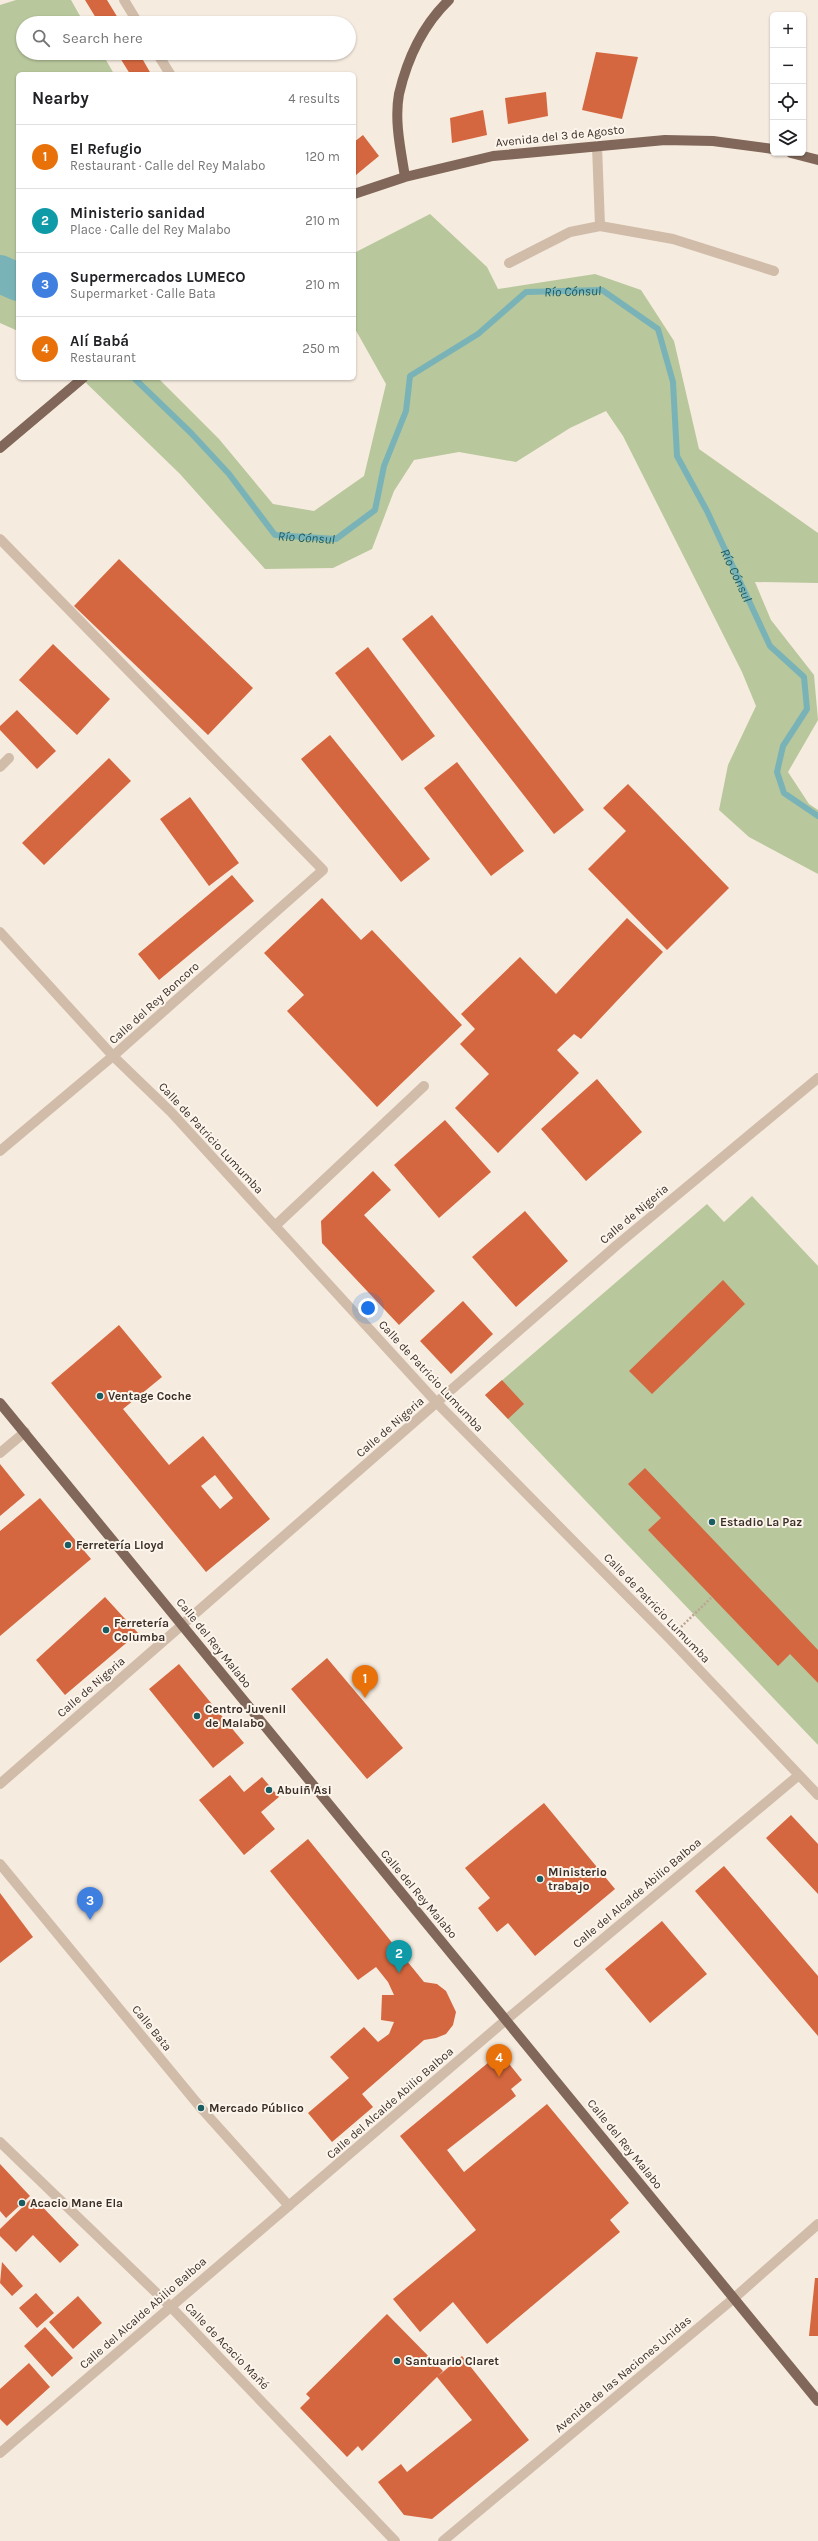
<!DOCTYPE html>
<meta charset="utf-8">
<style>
body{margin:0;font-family:Karla,sans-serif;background:#f6f6f6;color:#202124}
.controls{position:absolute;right:12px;top:12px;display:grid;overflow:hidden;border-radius:6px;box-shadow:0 1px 3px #0004}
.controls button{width:36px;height:36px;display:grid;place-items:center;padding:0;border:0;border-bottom:1px solid #e0e0e0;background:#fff;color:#202124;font:20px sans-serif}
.you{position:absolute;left:368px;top:1308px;width:14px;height:14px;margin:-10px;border:3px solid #fff;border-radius:50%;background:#1a73e8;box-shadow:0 0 0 6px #1a73e833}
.badge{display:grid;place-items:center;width:26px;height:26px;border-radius:50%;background:#d93025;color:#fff;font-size:13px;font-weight:700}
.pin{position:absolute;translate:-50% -33px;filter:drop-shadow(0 1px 2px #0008)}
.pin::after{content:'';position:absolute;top:21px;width:14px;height:12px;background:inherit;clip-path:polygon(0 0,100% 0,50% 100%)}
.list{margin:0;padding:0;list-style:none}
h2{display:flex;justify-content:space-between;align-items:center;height:52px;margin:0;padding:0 16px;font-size:17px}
h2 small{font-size:13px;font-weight:400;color:#757577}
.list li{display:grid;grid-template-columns:26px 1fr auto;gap:12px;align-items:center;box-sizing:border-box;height:64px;padding:0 16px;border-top:1px solid #e0e0e0}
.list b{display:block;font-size:15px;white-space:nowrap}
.list p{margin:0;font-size:13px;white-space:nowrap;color:#757577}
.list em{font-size:13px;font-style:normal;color:#757577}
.icon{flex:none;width:22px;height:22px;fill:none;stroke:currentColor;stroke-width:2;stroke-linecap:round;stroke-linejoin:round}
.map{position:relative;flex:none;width:818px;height:2541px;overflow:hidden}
.search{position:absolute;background:#fff;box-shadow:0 1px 3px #0004;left:16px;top:16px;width:340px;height:44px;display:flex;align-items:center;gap:10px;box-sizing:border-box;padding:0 14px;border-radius:22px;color:#757577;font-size:15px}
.panel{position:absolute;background:#fff;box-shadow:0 1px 3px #0004;left:16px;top:72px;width:340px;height:308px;border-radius:6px}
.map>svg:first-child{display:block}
</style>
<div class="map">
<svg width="818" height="2541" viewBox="0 0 818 2541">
<rect width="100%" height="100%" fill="#f6ebdf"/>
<path fill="#b8c79c" d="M16,0H71L84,23H23V53H102L114,74H18V331L0,323V5Z
M430,214L487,267L498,289L595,274L641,290L674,341L699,449L818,533V583L755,582L771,620L814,675L818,720L788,772L809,804L818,810V874L749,837L719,810L728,765L756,706L742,672L623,436L606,411L570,428L516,462L459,452L414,460L394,491L372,549L333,568L265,569L180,474L81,378H158L219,439L273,504L314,511L364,476L386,384L354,327V253Z
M752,1196L818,1266V1745L485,1395L707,1204L724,1222Z"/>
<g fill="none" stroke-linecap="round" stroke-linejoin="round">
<path stroke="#7ab3b7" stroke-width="6" id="s1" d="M134,378L191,433L229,474L275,535L336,539L375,510L384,466L406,411L410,376L478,334L526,292L602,290L658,329L673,382L677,456L707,511L770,646L804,677L807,709L783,746L777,772L784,793L818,816"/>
<path stroke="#7ab3b7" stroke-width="38" d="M0,274L18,282"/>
</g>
<path fill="#d4673f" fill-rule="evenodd" d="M85,0H107L121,23H99Z
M596,52L638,57L622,119L582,110Z
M117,53H139L151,74H130Z
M546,92L548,116L508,124L505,98Z
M483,110L487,135L452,143L450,118Z
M363,135L379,156L356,175L354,142Z
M119,559L253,688L208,735L74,606Z
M432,615L584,810L554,834L402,639Z
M53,644L110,699L77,735L19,680Z
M368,647L435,736L402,761L335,673Z
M17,710L56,751L37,769L0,730V726Z
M330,735L430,859L401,882L301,759Z
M109,758L131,781L44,865L22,843Z
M457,762L524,851L491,876L424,788Z
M628,784L729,888L667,950L588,869L626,831L603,808Z
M190,797L239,863L209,886L160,819Z
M232,875L254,901L159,980L138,954Z
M322,898L361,940L372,930L462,1025L377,1107L287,1011L304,995L264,953Z
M627,918L663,952L581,1039L574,1034L557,1050L579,1073L498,1153L455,1108L489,1074L460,1044L475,1029L461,1014L520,957L556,994Z
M597,1079L642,1132L586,1181L541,1129Z
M445,1120L491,1172L439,1218L394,1165Z
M373,1171L391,1190L364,1215L435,1291L399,1325L322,1243L321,1221Z
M525,1211L568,1261L516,1307L472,1257Z
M723,1280L745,1304L652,1394L629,1371Z
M463,1301L493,1334L451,1374L420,1341Z
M119,1325L162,1377L123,1409L169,1465L203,1436L270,1519L206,1572L51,1383ZM215,1475L233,1498L220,1509L201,1486Z
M502,1380L524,1404L508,1419L485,1395Z
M0,1464L25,1495L0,1516Z
M645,1468L818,1650V1683L790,1654L778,1666L648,1530L661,1518L628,1484Z
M40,1498L91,1559L0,1636V1531Z
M105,1597L138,1633L65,1695L36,1660Z
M327,1658L403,1748L367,1779L291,1689Z
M179,1664L244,1743L213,1768L149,1689Z
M230,1775L244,1792L262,1777L279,1797L261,1812L275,1829L244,1855L199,1800Z
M544,1803L615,1889L535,1956L508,1923L497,1932L478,1908L490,1898L465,1868Z
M791,1815L818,1844V1894L766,1838Z
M308,1839L424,1982L437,1984L446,1991L456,2012L453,2025L446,2034L436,2038L424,2040L362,2094L373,2107L332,2142L308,2113L349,2078L330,2057L364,2027L378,2042L389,2034L394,2022L381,2020L382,1995H394L388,1982L376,1967L358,1980L270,1871Z
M724,1866L818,1976V2036L695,1891Z
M0,1893L33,1937L0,1963Z
M662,1921L707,1974L650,2023L605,1969Z
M506,2060L522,2080L511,2089L516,2096L447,2150L464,2172L547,2104L629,2203L610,2220L620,2232L487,2344L453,2302L420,2332L393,2299L476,2230L400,2136L489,2062L495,2069Z
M0,2164L30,2196L6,2218L0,2211Z
M33,2197L79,2245L60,2263L33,2235L16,2252L0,2236V2229Z
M2,2262L23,2286L12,2296L0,2283Z
M815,2278H818V2336H809Z
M36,2293L54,2313L37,2328L19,2308Z
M78,2296L102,2323L73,2349L49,2322Z
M387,2314L443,2371L438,2376L462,2356L529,2440L432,2519L404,2515L378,2482L401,2464L407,2472L472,2420L437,2377L362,2451L358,2446L347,2457L300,2408L310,2398L306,2394Z
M45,2327L73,2358L52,2377L24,2346Z
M29,2363L50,2387L7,2426L0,2419V2389Z"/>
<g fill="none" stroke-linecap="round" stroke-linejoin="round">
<path stroke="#bca592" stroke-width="2.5" stroke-dasharray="2 2" stroke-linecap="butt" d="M681,1627L712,1597"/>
<path stroke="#d0bca9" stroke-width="10" d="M124,0L138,23
M157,53L170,74
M597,146L600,226
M509,263L570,232L600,226L673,239L774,271
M0,539L323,870L113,1056L0,1151
M0,767L9,758
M0,932L113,1056L171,1112L437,1403L670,1639L818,1795
M275,1226L424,1086
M0,1453L25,1432
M0,1784L617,1245L818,1078
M0,1864L201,2108L289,2206
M0,2142L170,2306L395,2541
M0,2453L507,2019L799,1775
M443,2541L733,2299L818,2224"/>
<path stroke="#806759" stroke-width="10" d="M791,153L818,160
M405,177C401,151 394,121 399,94C407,60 423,25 449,0
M354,194L405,177L493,156L665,140L713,141L773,149
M0,448L83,378
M0,1403L818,2401"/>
</g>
<g fill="#195d63" stroke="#fcf5ec" stroke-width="1.5">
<circle cx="100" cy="1396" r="4"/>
<circle cx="712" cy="1522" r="4"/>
<circle cx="68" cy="1545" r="4"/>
<circle cx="106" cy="1630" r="4"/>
<circle cx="197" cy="1716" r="4"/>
<circle cx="269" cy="1790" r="4"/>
<circle cx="540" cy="1879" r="4"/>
<circle cx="201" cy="2108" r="4"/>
<circle cx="22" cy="2203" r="4"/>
<circle cx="397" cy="2361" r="4"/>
</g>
<g text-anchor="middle" stroke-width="4" stroke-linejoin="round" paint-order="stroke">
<g font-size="12" fill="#3c3029" stroke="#fcf5ec">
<text transform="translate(560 136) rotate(-6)" y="4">Avenida del 3 de Agosto</text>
<text transform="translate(154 1003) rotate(-42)" y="4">Calle del Rey Boncoro</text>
<text transform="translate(211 1138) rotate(47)" y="4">Calle de Patricio Lumumba</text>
<text transform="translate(634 1214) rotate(-40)" y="4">Calle de Nigeria</text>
<text transform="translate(431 1376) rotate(47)" y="4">Calle de Patricio Lumumba</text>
<text transform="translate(390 1427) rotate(-41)" y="4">Calle de Nigeria</text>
<text transform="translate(657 1608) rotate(46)" y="4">Calle de Patricio Lumumba</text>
<text transform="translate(214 1643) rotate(51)" y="4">Calle del Rey Malabo</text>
<text transform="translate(91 1687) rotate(-41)" y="4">Calle de Nigeria</text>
<text transform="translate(637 1893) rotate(-40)" y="4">Calle del Alcalde Abilio Balboa</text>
<text transform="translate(419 1894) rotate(50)" y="4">Calle del Rey Malabo</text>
<text transform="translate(152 2028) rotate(51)" y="4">Calle Bata</text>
<text transform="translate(390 2103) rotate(-41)" y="4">Calle del Alcalde Abilio Balboa</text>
<text transform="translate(625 2144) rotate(51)" y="4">Calle del Rey Malabo</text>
<text transform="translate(143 2313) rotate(-41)" y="4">Calle del Alcalde Abilio Balboa</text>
<text transform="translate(227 2346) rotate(46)" y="4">Calle de Acacio Mañé</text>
<text transform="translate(623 2374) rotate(-40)" y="4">Avenida de las Naciones Unidas</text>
</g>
<g font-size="12" font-weight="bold" fill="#3c3029" stroke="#fcf5ec" text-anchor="start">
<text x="108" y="1400">Ventage Coche</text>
<text x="720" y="1526">Estadio La Paz</text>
<text x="76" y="1549">Ferretería Lloyd</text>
<text x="114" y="1627">Ferretería<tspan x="114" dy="14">Columba</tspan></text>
<text x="205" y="1713">Centro Juvenil<tspan x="205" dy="14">de Malabo</tspan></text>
<text x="277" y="1794">Abuiñ Asi</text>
<text x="548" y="1876">Ministerio<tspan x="548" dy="14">trabajo</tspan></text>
<text x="209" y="2112">Mercado Público</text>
<text x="30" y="2207">Acacio Mane Ela</text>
<text x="405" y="2365">Santuario Claret</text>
</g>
<g font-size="13" font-style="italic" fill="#195d63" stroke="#fcf5ec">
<text dy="5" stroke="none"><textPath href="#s1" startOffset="651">Río Cónsul</textPath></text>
<text dy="5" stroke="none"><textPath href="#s1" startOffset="243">Río Cónsul</textPath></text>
<text dy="5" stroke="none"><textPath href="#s1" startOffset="1011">Río Cónsul</textPath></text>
</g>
</g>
</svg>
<div class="controls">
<button>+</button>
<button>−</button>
<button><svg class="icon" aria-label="locate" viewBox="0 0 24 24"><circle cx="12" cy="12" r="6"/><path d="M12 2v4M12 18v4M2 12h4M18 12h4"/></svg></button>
<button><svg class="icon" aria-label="layers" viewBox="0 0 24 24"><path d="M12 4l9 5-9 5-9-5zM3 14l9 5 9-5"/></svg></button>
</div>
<div class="you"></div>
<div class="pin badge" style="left:365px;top:1698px;background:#e8710a">1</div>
<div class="pin badge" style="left:399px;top:1973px;background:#0f9aa8">2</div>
<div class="pin badge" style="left:90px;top:1920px;background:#3f7fe0">3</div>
<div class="pin badge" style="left:499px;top:2077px;background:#e8710a">4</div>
<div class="search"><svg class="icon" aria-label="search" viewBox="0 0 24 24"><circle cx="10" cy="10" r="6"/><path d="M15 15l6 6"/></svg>Search here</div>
<section class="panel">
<h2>Nearby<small>4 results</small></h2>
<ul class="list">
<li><span class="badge" style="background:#e8710a">1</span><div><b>El Refugio</b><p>Restaurant · Calle del Rey Malabo</p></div><em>120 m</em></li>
<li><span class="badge" style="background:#0f9aa8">2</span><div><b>Ministerio sanidad</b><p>Place · Calle del Rey Malabo</p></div><em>210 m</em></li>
<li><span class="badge" style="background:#3f7fe0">3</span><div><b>Supermercados LUMECO</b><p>Supermarket · Calle Bata</p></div><em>210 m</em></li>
<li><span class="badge" style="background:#e8710a">4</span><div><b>Alí Babá</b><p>Restaurant</p></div><em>250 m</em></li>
</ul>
</section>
</div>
